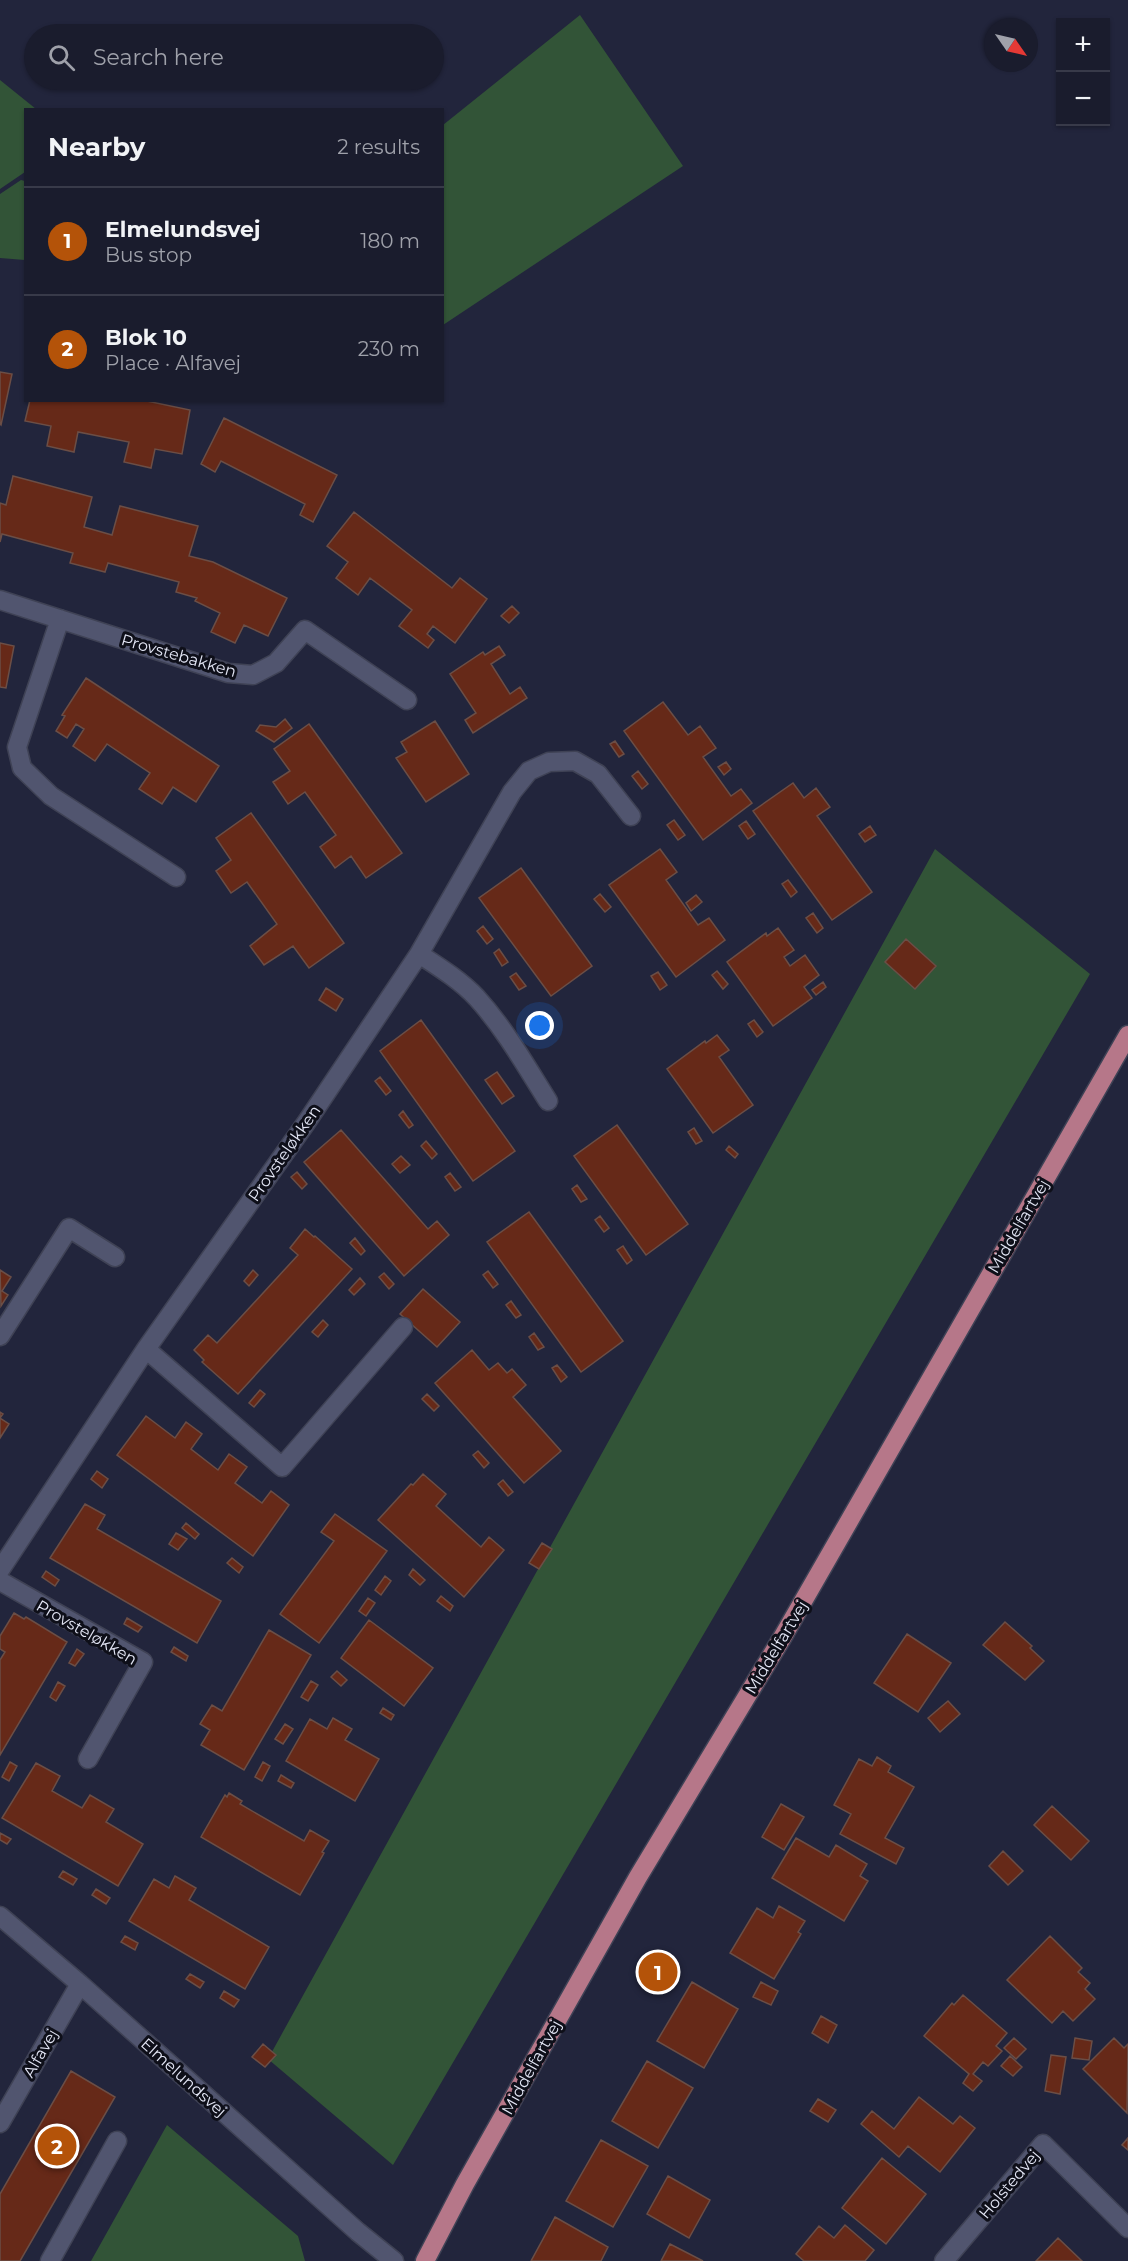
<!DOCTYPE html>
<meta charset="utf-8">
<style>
body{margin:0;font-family:Montserrat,sans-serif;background:#272939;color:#f1f3f6}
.controls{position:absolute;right:18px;top:18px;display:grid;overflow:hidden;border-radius:0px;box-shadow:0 2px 4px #0004}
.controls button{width:54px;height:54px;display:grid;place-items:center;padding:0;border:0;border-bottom:2px solid #383a49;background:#1a1c2d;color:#f1f3f6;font:30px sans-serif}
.compass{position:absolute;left:984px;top:18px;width:54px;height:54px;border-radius:50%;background:#1a1c2d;box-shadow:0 2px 4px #0004;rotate:124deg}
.you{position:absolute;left:540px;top:1026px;width:21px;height:21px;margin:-15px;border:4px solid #fff;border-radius:50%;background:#1a73e8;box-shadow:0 0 0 9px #1a73e833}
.badge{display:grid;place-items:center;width:39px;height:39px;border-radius:50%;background:#b45309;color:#fff;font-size:20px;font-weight:700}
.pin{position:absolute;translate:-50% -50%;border:3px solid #fff;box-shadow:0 2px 6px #0006}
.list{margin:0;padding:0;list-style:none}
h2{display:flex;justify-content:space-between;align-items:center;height:78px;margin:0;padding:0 24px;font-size:26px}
h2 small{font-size:20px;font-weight:400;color:#9fa1aa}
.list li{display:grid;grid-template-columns:39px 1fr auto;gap:18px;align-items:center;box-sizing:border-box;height:108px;padding:0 24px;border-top:2px solid #383a49}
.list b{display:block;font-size:22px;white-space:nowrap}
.list p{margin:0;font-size:20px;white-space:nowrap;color:#9fa1aa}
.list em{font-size:20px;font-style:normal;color:#9fa1aa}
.icon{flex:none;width:33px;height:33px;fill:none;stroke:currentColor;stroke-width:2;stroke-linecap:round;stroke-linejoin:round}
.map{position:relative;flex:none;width:1128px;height:2261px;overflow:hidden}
.search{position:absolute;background:#1a1c2d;box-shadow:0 2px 4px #0004;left:24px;top:24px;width:420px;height:66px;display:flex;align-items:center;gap:15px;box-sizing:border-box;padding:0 21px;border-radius:33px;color:#9fa1aa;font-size:22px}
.panel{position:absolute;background:#1a1c2d;box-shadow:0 2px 4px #0004;left:24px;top:108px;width:420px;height:294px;border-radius:0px}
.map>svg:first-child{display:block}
</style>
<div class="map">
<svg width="1128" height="2261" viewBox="0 0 1128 2261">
<rect width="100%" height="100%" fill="#22253c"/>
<path fill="#325437" d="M580,15L683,166L443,325V125Z
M0,80L36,109L26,110L25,172L0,189Z
M21,180L25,181V260L0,258V194Z
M935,849L1090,974L393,2165L268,2059Z
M167,2125L298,2236L305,2261H91Z"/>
<path fill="#662918" stroke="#6b4e46" stroke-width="1.5" d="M0,372L12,374L1,425L0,424Z
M30,400H142L190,410L182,454L155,449L151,468L124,462L129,442L78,432L74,452L47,446L51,426L25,421Z
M224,418L337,475L313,522L300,515L305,504L221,461L215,472L201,464Z
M13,476L92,497L84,527L112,535L120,506L198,526L189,556L213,562L287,598L268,636L244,625L235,643L211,632L220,613L195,601L197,598L176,592L179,582L108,563L105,572L70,563L73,553L2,534L0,542V503L6,505Z
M354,512L452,588L460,578L487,599L455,643L433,626L427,634L434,640L428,648L399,626L412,610L370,578L358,595L336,578L348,562L327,546Z
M512,606L519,613L509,623L501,616Z
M0,643L14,646L6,688L0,687Z
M499,646L505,655L491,664L510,694L520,687L527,698L473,733L465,720L476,713L450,674L483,652L485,655Z
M86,678L219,766L196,802L173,787L162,804L139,789L150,773L107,744L95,761L73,746L84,729L76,724L67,738L56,731L65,716L62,715Z
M663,702L688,735L700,726L716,748L703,757L731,796L741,789L752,803L703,840L624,731Z
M285,719L292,728L274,742L256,731L260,725L276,727Z
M435,721L469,774L426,802L396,758L407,752L401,742Z
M309,724L402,853L366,878L351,856L335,868L320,847L336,835L305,792L288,804L273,782L290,771L274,749Z
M615,741L624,754L619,757L610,744Z
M726,762L731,769L724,775L718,767Z
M638,771L648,784L642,789L632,776Z
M793,783L804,798L816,788L830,807L817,816L872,892L832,920L753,811Z
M251,813L344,943L309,968L293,946L264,965L250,946L277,924L247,882L231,893L216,871L231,860L216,838Z
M674,820L685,835L678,840L667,825Z
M746,821L755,834L748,839L739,826Z
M870,826L876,835L865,842L859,834Z
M660,849L677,872L666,880L698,925L709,918L725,940L676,977L609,885Z
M521,868L592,966L551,996L479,898Z
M788,880L797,892L791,897L782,884Z
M600,894L611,907L605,912L594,899Z
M696,895L702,902L691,911L686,903Z
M813,913L823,928L817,933L806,918Z
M483,926L493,939L487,944L477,931Z
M778,928L794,950L784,957L790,966L805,955L819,975L804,987L812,998L773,1026L727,962L766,933L767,936Z
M906,939L936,966L915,989L885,962Z
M499,949L508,962L502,966L494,953Z
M717,971L728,984L723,989L712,975Z
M658,972L667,985L660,990L651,976Z
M516,973L526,986L519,990L510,977Z
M823,982L826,987L816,995L812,990Z
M326,988L343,999L336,1011L319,1000Z
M421,1020L515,1151L473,1181L380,1051Z
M754,1020L763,1032L757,1037L748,1024Z
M717,1035L729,1050L719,1057L753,1105L713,1133L667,1069L705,1041L706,1043Z
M497,1072L514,1096L502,1104L485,1080Z
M380,1077L391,1091L386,1095L375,1081Z
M403,1111L413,1125L409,1128L399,1115Z
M617,1125L688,1224L646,1255L574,1156Z
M694,1128L702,1141L696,1144L688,1132Z
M341,1130L428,1229L437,1221L449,1235L404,1276L304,1162Z
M426,1141L437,1154L432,1159L421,1146Z
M729,1146L738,1154L735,1158L726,1150Z
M401,1156L410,1165L400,1173L392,1164Z
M297,1172L307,1184L302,1189L291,1177Z
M450,1173L461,1187L455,1191L445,1177Z
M577,1185L587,1199L581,1202L572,1189Z
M529,1212L623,1341L581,1372L487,1242Z
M600,1216L609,1228L604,1232L595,1220Z
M305,1229L314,1237L315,1236L352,1269L238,1394L202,1362L204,1360L194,1350L208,1335L217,1343L298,1255L290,1248Z
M355,1238L365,1251L361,1255L350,1243Z
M623,1246L632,1260L627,1264L617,1250Z
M0,1270L11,1277L2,1291L8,1295L1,1306Z
M253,1270L258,1275L249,1286L244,1281Z
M488,1271L498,1284L493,1288L483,1275Z
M384,1273L394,1284L389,1289L379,1277Z
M360,1278L365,1284L354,1295L349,1290Z
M423,1289L460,1322L437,1347L400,1314Z
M511,1301L521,1315L516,1318L506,1305Z
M323,1320L328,1325L318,1337L312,1332Z
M534,1333L544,1347L538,1350L529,1337Z
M472,1350L489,1370L498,1363L507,1373L512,1369L526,1385L513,1397L561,1451L524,1483L435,1383Z
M557,1365L567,1377L561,1382L552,1368Z
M260,1390L265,1394L254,1407L249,1403Z
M427,1394L439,1406L434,1411L422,1399Z
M0,1412L3,1414L0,1418L9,1424L0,1438Z
M146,1416L175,1438L186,1422L202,1434L191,1449L218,1470L229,1454L247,1467L235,1483L262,1503L271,1491L289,1505L253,1556L117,1455Z
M478,1451L489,1463L484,1468L473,1455Z
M97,1471L108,1479L102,1488L91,1479Z
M423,1474L446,1494L436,1506L481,1547L489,1537L504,1550L464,1597L378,1520L411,1484L413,1485Z
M503,1480L513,1492L508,1496L498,1484Z
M85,1504L105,1515L97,1529L221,1601L197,1643L50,1558Z
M335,1514L387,1551L319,1643L280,1614L334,1541L321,1532Z
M186,1523L199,1534L195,1539L182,1528Z
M176,1533L187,1539L178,1550L169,1544Z
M542,1543L552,1549L539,1569L529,1563Z
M232,1558L243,1567L239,1573L227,1563Z
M413,1569L425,1580L420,1585L409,1575Z
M46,1571L59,1580L55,1586L42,1577Z
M385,1576L391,1581L381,1595L375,1590Z
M441,1596L453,1606L450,1611L437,1601Z
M368,1598L375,1603L366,1616L359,1611Z
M14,1613L24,1619L26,1617L67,1642L0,1755V1660L5,1652L0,1649V1636Z
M127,1618L142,1627L138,1632L124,1624Z
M369,1620L433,1668L404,1706L341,1658Z
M1005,1622L1032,1646L1030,1648L1044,1661L1025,1680L983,1645Z
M269,1630L311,1655L244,1770L201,1745L210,1730L200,1724L212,1705L222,1711Z
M907,1634L951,1663L918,1712L874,1683Z
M174,1647L188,1656L186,1661L171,1652Z
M77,1649L84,1654L75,1666L69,1663Z
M337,1671L347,1680L341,1686L331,1677Z
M311,1681L318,1685L308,1701L301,1697Z
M58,1682L65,1686L56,1701L50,1697Z
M948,1701L960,1714L940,1732L928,1718Z
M383,1708L394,1715L391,1720L380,1713Z
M333,1718L352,1729L345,1740L379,1759L355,1801L286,1761L310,1719L327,1729Z
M285,1724L293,1729L283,1744L275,1739Z
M877,1757L891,1766L888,1772L914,1787L885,1838L904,1848L896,1864L840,1834L851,1814L834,1805L859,1759L872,1766Z
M10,1762L17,1766L9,1781L2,1777Z
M263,1762L270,1766L262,1781L255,1777Z
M36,1763L60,1776L52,1791L82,1808L90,1795L114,1809L106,1822L143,1844L118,1886L2,1818Z
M281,1775L294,1783L291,1788L278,1781Z
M229,1793L242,1801L240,1804L304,1841L310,1830L329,1841L322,1852L324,1853L300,1895L201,1837L225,1795L227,1797Z
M781,1804L804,1817L784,1850L762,1837Z
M1052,1806L1089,1841L1071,1860L1034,1825Z
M0,1833L11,1839L7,1844L0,1840Z
M796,1838L829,1857L836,1845L867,1864L860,1876L868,1881L844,1921L772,1878Z
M1003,1851L1023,1871L1008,1885L989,1866Z
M63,1871L77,1879L73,1885L59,1877Z
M175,1876L196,1888L189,1900L269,1947L245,1989L129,1921L154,1879L169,1888Z
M96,1889L110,1898L106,1904L92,1895Z
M779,1906L805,1921L798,1932L801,1934L774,1979L730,1953L757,1908L773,1918Z
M125,1936L138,1943L135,1950L121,1942Z
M1050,1936L1082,1968L1078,1972L1090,1983L1085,1989L1095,1999L1073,2021L1063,2011L1052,2023L1007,1980Z
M190,1974L204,1982L200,1988L186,1979Z
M692,1982L738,2009L704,2068L657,2041Z
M761,1982L778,1991L771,2005L753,1997Z
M224,1991L239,2000L234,2007L220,1998Z
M963,1995L1007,2033L996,2046L1002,2051L988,2066L983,2062L973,2074L982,2081L973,2091L963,2083L969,2074L924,2036L952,2003L954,2005Z
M821,2016L837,2025L828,2043L812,2033Z
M1014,2038L1026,2049L1016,2059L1004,2048Z
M1075,2038L1092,2041L1089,2060L1072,2058Z
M1114,2038L1124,2048L1128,2044L1127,2113L1083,2069Z
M263,2044L276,2055L265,2067L252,2057Z
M1051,2055L1066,2057L1060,2094L1045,2091Z
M1010,2056L1022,2067L1013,2076L1001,2066Z
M647,2061L693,2088L658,2148L612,2121Z
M71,2071L115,2097L20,2261H0V2194Z
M919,2097L953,2124L960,2116L975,2128L940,2172L908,2146L899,2157L861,2124L872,2111L894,2129Z
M818,2099L836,2110L828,2122L810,2111Z
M1128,2138V2150L1122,2145Z
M601,2140L648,2166L613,2227L566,2201Z
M882,2158L926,2194L886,2244L842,2208Z
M668,2176L710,2200L689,2238L647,2214Z
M555,2217L608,2247L601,2261H531Z
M845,2225L874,2250L865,2261H804L796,2254L819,2226L834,2238Z
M1058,2238L1082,2261H1036Z
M670,2244L703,2261H661Z"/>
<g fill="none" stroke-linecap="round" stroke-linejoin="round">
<defs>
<path id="minor" d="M0,600L228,673L253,675L276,663L305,630L407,700
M60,619L17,747L22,768L51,796L176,877
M419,954C439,967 460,980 477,998C505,1029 526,1066 548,1101
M0,1336L69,1228L115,1257
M146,1349L282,1467L403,1327
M0,1570L146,1349L306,1123L419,954L512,792L529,771L549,762L575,761L598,774L631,816
M0,1581L143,1662L88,1759
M0,1916L80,1984L358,2232L394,2261
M0,2123L80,1984
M50,2261L117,2141
M944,2261L1043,2144L1128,2228"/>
<path id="major" d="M425,2261L465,2184L638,1877L782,1638L1128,1035"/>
</defs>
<use href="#minor" stroke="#3f4255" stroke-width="21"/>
<use href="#major" stroke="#3f4255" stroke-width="21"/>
<use href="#minor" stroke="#51556f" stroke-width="18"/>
<use href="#major" stroke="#b67789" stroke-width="18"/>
</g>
<g text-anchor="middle" stroke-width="6" stroke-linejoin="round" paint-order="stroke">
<g font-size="16" fill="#e4e7f6" stroke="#0e0f19">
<text transform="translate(179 655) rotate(16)" y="6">Provstebakken</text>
<text transform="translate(284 1153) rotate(-55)" y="6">Provsteløkken</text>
<text transform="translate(1018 1226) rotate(-60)" y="6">Middelfartvej</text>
<text transform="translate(87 1632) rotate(30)" y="6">Provsteløkken</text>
<text transform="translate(776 1647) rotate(-59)" y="6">Middelfartvej</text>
<text transform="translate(40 2053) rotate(-60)" y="6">Alfavej</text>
<text transform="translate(531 2067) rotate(-61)" y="6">Middelfartvej</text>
<text transform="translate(184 2077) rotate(42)" y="6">Elmelundsvej</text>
<text transform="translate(1009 2184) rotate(-50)" y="6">Holstedvej</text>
</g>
</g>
</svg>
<div class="controls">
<button>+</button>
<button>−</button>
</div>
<svg class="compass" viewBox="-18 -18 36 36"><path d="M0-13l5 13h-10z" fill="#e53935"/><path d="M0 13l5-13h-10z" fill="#9fa1aa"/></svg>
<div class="you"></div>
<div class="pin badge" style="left:658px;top:1972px">1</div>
<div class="pin badge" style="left:57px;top:2146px">2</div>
<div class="search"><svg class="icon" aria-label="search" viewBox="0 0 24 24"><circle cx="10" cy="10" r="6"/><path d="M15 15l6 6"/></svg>Search here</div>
<section class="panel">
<h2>Nearby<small>2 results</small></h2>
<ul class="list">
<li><span class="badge">1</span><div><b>Elmelundsvej</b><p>Bus stop</p></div><em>180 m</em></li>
<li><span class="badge">2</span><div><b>Blok 10</b><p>Place · Alfavej</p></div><em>230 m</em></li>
</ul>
</section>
</div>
